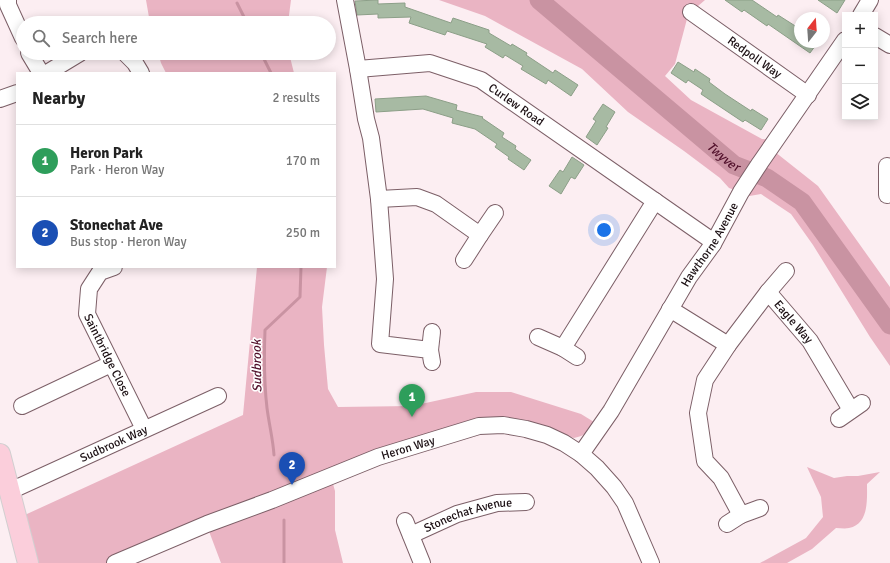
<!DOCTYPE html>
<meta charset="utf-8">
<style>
body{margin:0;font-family:Signika,sans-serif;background:#f2f2f2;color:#222}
.controls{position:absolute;right:12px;top:12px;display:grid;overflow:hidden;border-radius:0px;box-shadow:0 2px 10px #0003}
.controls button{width:36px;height:36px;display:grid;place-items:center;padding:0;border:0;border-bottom:1px solid #e0e0e0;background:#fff;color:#222;font:20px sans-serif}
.compass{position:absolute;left:794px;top:12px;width:36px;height:36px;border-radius:50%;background:#fff;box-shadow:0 2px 10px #0003;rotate:17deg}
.you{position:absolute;left:604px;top:230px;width:14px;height:14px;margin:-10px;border:3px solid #fff;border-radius:50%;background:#1a73e8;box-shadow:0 0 0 6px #1a73e833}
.badge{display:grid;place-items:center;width:26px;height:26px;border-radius:50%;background:#2563eb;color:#fff;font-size:13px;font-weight:700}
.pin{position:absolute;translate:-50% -33px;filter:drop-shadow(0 1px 2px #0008)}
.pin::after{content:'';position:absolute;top:21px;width:14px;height:12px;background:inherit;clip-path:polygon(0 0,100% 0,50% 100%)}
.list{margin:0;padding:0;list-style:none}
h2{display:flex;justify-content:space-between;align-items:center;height:52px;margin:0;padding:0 16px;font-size:17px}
h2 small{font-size:13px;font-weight:400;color:#767676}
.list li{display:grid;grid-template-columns:26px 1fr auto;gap:12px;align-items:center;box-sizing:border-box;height:72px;padding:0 16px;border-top:1px solid #e0e0e0}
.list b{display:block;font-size:15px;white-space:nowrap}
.list p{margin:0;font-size:13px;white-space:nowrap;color:#767676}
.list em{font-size:13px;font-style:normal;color:#767676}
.icon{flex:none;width:22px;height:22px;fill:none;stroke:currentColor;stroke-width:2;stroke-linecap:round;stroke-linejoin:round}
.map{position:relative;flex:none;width:890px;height:563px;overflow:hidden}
.search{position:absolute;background:#fff;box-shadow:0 2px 10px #0003;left:16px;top:16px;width:320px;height:44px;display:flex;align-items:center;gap:10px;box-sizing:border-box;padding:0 14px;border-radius:22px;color:#767676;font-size:15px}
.panel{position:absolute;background:#fff;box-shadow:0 2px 10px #0003;left:16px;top:72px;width:320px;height:196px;border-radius:0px}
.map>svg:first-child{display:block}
</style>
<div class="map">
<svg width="890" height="563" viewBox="0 0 890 563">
<rect width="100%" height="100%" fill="#fceef2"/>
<path fill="#eab4c3" d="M146,0H291L288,23H150Z
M439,0H705L691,12L687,19L675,64L665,76L691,100L762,139L775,140L770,148L818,186L890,287V366L870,337L813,245L791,214L761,194L738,198L741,192L729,188L720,178L684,151L628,112L582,69L485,16Z
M158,53H289L294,73H166L161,63Z
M257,267H327L322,307L324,345L328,389L338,407L412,406L476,392H511L581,414L594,422C589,431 585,436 574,438L503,418L331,477L335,491V530L343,563H221L207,526L116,563H28L16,519L243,415Z
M807,467L834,478L847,476H858L880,472L867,484C867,500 869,524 849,528C845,529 840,528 836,528L812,549L787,563H760L806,538L823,517L821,497Z"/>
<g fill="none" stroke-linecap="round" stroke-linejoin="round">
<path stroke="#c993a2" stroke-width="3" d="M237,3L247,23
M261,53L271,73
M274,455C273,439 269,424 267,408C264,382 264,356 265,330L300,297L301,267
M284,520V563"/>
<path stroke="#c993a2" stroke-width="19" id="s1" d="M539,0L734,165L767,178L802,202L890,325"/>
</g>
<path fill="#a7baa3" stroke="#8c9f88" d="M378,0V4L405,3V7L451,23L453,18L489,30V33L511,46L512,44L527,53L526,55L553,73L555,70L578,85L571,96L548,80L546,84L521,69L523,66L505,55L503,58L485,47L487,44L447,31L445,35L409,23L411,17L378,18V14L357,15L355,1Z
M725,0H752L777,17L778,15L800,29V42H818L810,53L768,24L767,26L744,10L742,12Z
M818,0H845L837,13Z
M678,62L694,72L695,69L710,79L709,82L725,94L751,111L752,109L768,119L761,130L745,120L743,122L701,94L703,90L688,80L686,83L671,73Z
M426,96L457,105L456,110L483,117L482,118L504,133L502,137L516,146L515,149L531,160L524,170L508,159L509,157L495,147L497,144L475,129L452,123L453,118L423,109L376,112L375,99Z
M603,104L615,112L606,127L608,128L597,145L586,137L596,121L593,119Z
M572,157L584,165L575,179L571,177L561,194L549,186L560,170L563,172Z"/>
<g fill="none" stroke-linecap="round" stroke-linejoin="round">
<defs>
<g id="minor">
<path d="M8,0V5L23,38"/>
<path d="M345,0L358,69L366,119L371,138L379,199L385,279L380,344L430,350L432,362"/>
<path id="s2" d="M691,12L808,95"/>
<path d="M861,15L870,0"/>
<path d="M875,36L890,45"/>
<path d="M29,53L41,73"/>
<path d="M125,53L135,63L141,73"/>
<path id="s3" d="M358,69L430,63L481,80L708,238L713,244"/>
<path d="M47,73L80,53"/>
<path d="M0,99L17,93"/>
<path d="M887,195V166"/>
<path d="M379,199L417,197L436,204L480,235L495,213"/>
<path d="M464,260L480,235"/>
<path id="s4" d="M114,267L100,272L89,289L87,314L144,429"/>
<path d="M768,292L786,271"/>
<path id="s5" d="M670,309L728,345L768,292L810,341L851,410"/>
<path d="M538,337L563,348L655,201"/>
<path d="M728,345L705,380L698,413L705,461L721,478L741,515L760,508"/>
<path d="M563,348L577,357"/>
<path d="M430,350L432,332"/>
<path d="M22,406L111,364"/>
<path d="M839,419L862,403"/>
<path id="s6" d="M581,454L611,411L689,277L713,244L741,192L760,163L845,40"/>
<path id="s7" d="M10,491L218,396"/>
<path d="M405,521L422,563"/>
<path d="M727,524L741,515"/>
<path id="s8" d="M411,535L457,514L497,503L526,502"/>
<path id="s9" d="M115,563L207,524L272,500L378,457L479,426L503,425L526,429L547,435L564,443L581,454L597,468L614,487L625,503L651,563"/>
</g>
<path id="major" d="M0,454L28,563"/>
</defs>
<use href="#minor" stroke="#7c5f67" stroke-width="18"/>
<use href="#major" stroke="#d1cfd0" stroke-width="22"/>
<use href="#minor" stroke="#fff" stroke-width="16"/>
<use href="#major" stroke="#fbcedb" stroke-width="20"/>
</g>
<g text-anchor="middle" stroke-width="3" stroke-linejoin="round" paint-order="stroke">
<g font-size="12" fill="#1b0f13" stroke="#fff">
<text dy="4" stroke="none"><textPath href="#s2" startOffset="78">Redpoll Way</textPath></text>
<text dy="4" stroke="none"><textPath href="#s3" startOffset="169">Curlew Road</textPath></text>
<text dy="4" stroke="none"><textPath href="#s6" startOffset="246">Hawthorne Avenue</textPath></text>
<text dy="4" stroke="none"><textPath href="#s5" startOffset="174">Eagle Way</textPath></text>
<text dy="4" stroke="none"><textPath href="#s4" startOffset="106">Saintbridge Close</textPath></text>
<text dy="4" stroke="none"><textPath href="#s7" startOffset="114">Sudbrook Way</textPath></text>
<text dy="4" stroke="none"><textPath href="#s9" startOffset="315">Heron Way</textPath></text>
<text dy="4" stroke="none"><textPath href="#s8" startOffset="61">Stonechat Avenue</textPath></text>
</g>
<g font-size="13" font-style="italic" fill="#51102b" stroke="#fff">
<text dy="5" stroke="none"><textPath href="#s1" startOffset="242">Twyver</textPath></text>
<text transform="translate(256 366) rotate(-91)" y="5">Sudbrook</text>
</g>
</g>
</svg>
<div class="controls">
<button>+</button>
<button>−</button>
<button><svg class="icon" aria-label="layers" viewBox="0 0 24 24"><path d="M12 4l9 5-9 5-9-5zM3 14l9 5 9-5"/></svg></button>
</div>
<svg class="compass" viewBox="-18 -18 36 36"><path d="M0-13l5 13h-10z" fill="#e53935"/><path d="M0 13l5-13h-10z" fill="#767676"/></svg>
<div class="you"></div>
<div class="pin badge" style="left:412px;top:417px;background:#2e9e5b">1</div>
<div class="pin badge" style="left:292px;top:485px;background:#1a4fb4">2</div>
<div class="search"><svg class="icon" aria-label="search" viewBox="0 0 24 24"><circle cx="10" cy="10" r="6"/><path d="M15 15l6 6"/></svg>Search here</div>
<section class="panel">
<h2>Nearby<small>2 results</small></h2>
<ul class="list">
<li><span class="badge" style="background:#2e9e5b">1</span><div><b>Heron Park</b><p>Park · Heron Way</p></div><em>170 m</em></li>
<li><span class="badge" style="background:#1a4fb4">2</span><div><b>Stonechat Ave</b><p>Bus stop · Heron Way</p></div><em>250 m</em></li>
</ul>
</section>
</div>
